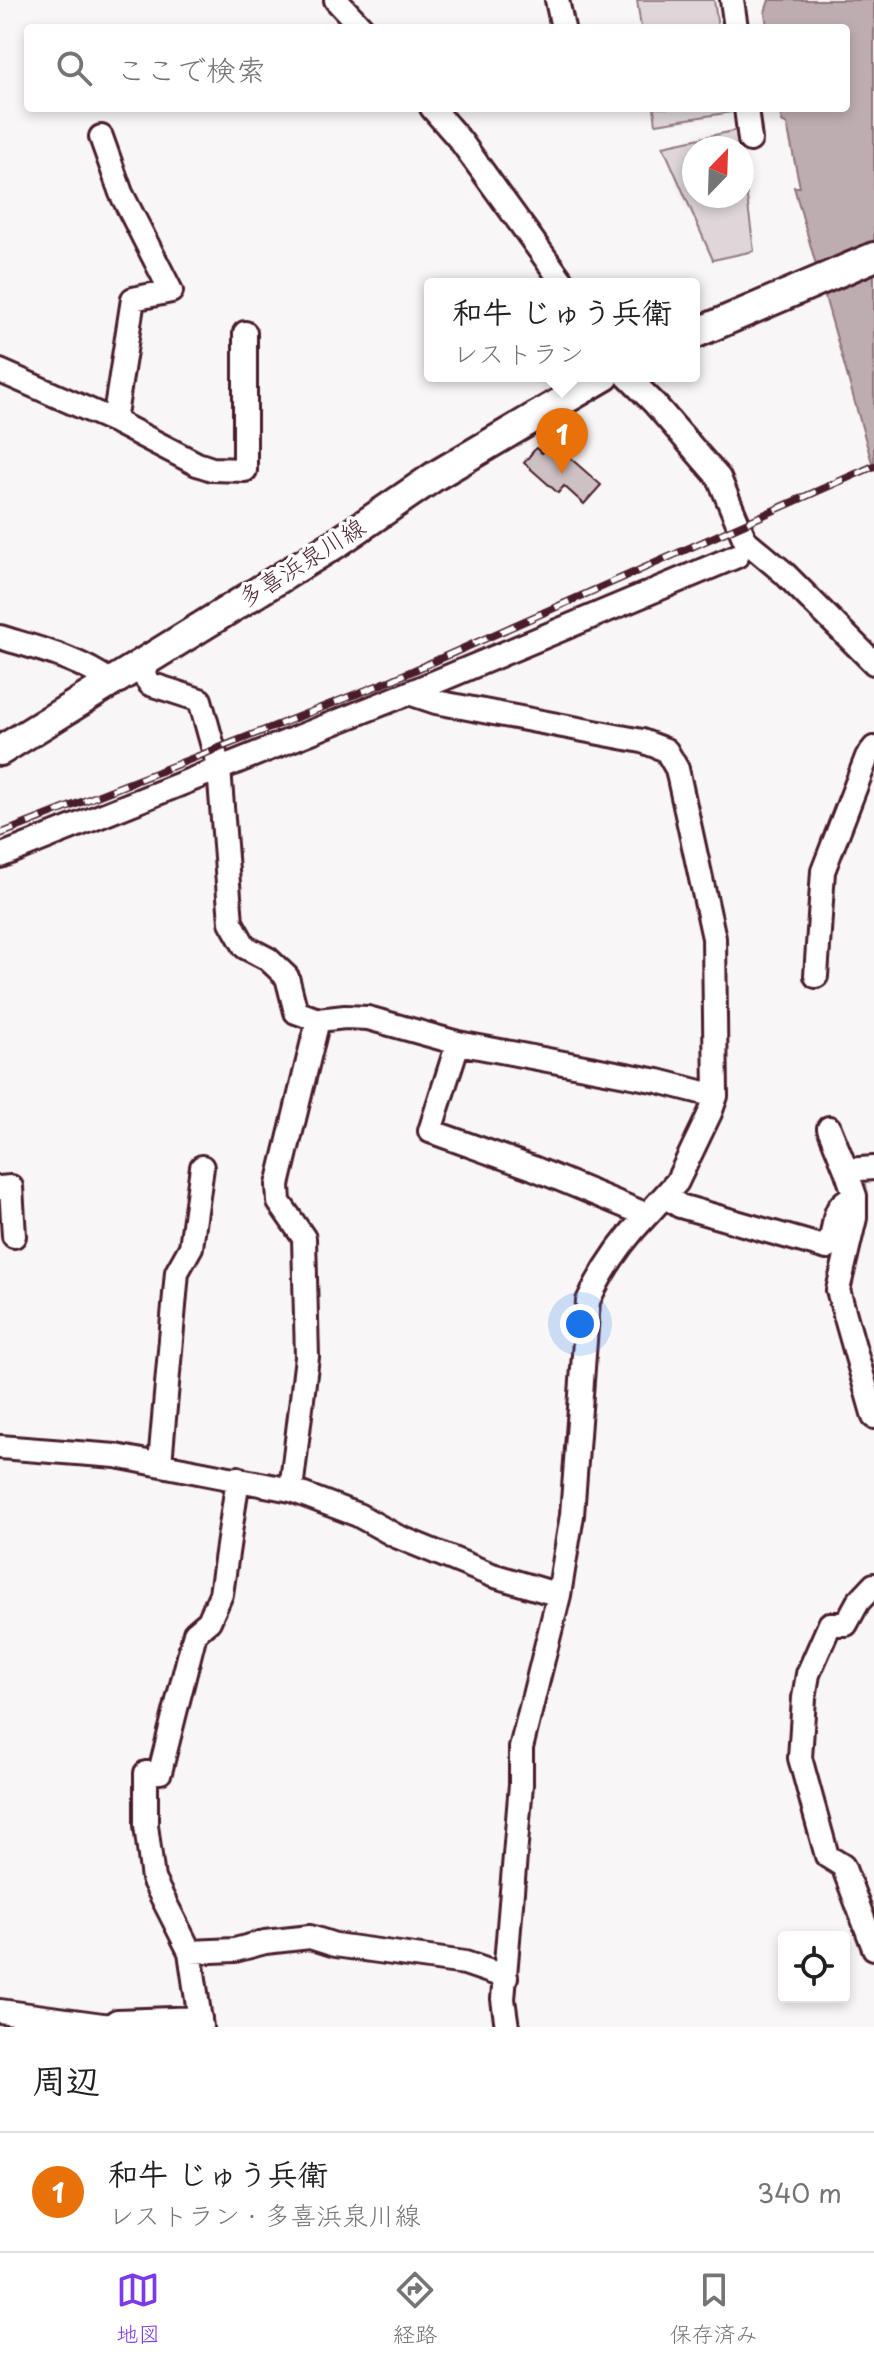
<!DOCTYPE html>
<html lang="ja">
<meta charset="utf-8">
<style>
body{margin:0;font-family:"Playpen Sans","Klee One",sans-serif;background:#f6f6f6;color:#202124}
.controls{position:absolute;right:24px;bottom:24px;display:grid;overflow:hidden;border-radius:8px;box-shadow:0 4px 12px #0003}
.controls button{width:72px;height:72px;display:grid;place-items:center;padding:0;border:0;border-bottom:2px solid #e0e0e0;background:#fff;color:#202124;font:40px sans-serif}
.compass{position:absolute;left:682px;top:136px;width:72px;height:72px;border-radius:50%;background:#fff;box-shadow:0 4px 12px #0003;rotate:23deg}
.you{position:absolute;left:580px;top:1324px;width:28px;height:28px;margin:-20px;border:6px solid #fff;border-radius:50%;background:#1a73e8;box-shadow:0 0 0 12px #1a73e833}
.badge{display:grid;place-items:center;width:52px;height:52px;border-radius:50%;background:#7c3aed;color:#fff;font-size:26px;font-weight:700}
.pin{position:absolute;translate:-50% -66px;filter:drop-shadow(0 2px 4px #0008)}
.pin::after{content:'';position:absolute;top:42px;width:28px;height:24px;background:inherit;clip-path:polygon(0 0,100% 0,50% 100%)}
.popup{position:absolute;left:424px;top:278px;width:276px;height:104px;box-sizing:border-box;display:grid;place-content:center;border-radius:8px;background:#fff;filter:drop-shadow(0 2px 6px #0005);font-size:26px;white-space:nowrap;color:#757577}
.popup b{font-size:30px;color:#202124}
.popup::after{content:'';position:absolute;left:50%;top:100%;margin-left:-16px;border:16px solid transparent;border-top-color:#fff}
.list{margin:0;padding:0;list-style:none}
h2{display:flex;justify-content:space-between;align-items:center;height:104px;margin:0;padding:0 32px;font-size:34px}
h2 small{font-size:26px;font-weight:400;color:#757577}
.list li{display:grid;grid-template-columns:52px 1fr auto;gap:24px;align-items:center;box-sizing:border-box;height:120px;padding:0 32px;border-top:2px solid #e0e0e0}
.list b{display:block;font-size:30px;white-space:nowrap}
.list p{margin:0;font-size:26px;white-space:nowrap;color:#757577}
.list em{font-size:26px;font-style:normal;color:#757577}
.icon{flex:none;width:44px;height:44px;fill:none;stroke:currentColor;stroke-width:2;stroke-linecap:round;stroke-linejoin:round}
.map{position:relative;flex:none;width:874px;height:2027px;overflow:hidden}
.search{position:absolute;background:#fff;box-shadow:0 4px 12px #0003;left:24px;right:24px;top:24px;height:88px;display:flex;align-items:center;gap:20px;box-sizing:border-box;padding:0 28px;border-radius:8px;color:#757577;font-size:30px}
.sheet{height:224px;background:#fff}
nav{display:flex;justify-content:space-around;align-items:center;box-sizing:border-box;height:112px;border-top:2px solid #e0e0e0;background:#fff;font-size:22px;color:#757577}
nav a{display:grid;justify-items:center;gap:4px}
nav .on{color:#7c3aed}
.map>svg:first-child{display:block}
</style>
<div class="map">
<svg width="874" height="2027" viewBox="0 0 874 2027">
<rect width="100%" height="100%" fill="#f8f6f7"/>
<filter id="ink" filterUnits="userSpaceOnUse"><feTurbulence type="fractalNoise" baseFrequency=".0125" numOctaves="2"/><feDisplacementMap in="SourceGraphic" scale="16" xChannelSelector="R" yChannelSelector="G"/><feConvolveMatrix kernelMatrix="1 2 1 2 8 2 1 2 1" color-interpolation-filters="sRGB"/></filter>
<g filter="url(#ink)">
<path fill="#ded6d9" stroke="#947a82" stroke-width="2" d="M637,0H714L718,28H641Z
M654,108H731L732,112L656,124Z
M738,130L741,148H694V196H742V159L754,251L713,260L663,146Z"/>
<path fill="#bdadb0" stroke="#8f747b" stroke-width="2" d="M769,0H874V470L794,187H800L787,125L782,122L779,108H846V28H767L765,12Z"/>
<path fill="#cdc1c4" stroke="#4a1f2b" stroke-width="2" d="M552,442L601,485L584,504L564,486L558,493L524,463L536,448L542,453Z"/>
<g fill="none" stroke-linecap="round" stroke-linejoin="round">
<defs>
<path id="minor" d="M336,0L362,28
M557,0L563,28
M732,0L736,28
M432,108L460,140L564,284
M746,108L750,140
M101,137L121,193L171,291L133,299L114,421
M0,371L114,421L197,464L212,469L245,470V333
M627,376L654,403L719,478L745,540L783,572L874,663
M0,637C39,649 78,658 111,682
M137,666L150,684L200,700L219,768L231,922L245,947L268,959L287,977L296,1012L318,1020L345,1017L368,1018L458,1043L658,1081L716,1096
M409,693L737,556
M0,856L409,693L436,702L642,741L666,750L677,769L714,938L716,1096L710,1113L677,1182L647,1215L533,1168L430,1131L458,1043
M816,976L823,871L867,757L874,748
M829,1128L846,1170L874,1168
M846,1170L855,1196V1218L838,1290L874,1417
M0,1188L11,1187L14,1236
M665,1196L680,1206L827,1248C839,1226 827,1207 855,1196
M0,1447L116,1456L291,1490L358,1515L396,1536L492,1575L559,1595
M160,1463L177,1272L191,1247L202,1167
M291,1490L307,1357L304,1238L279,1202L278,1185L318,1020
M874,1585L858,1602L846,1624H830L808,1674L804,1698L800,1758L827,1856L843,1866L874,1948
M190,1952L235,1950L265,1942L310,1937L335,1945L465,1963L506,1977
M0,2011L110,2026L117,2021L200,2018
M201,2027L190,1952L153,1879L146,1825V1773L160,1772L195,1633L209,1621L221,1594L238,1478
M507,2027L503,1999L521,1784V1748L559,1595L572,1515L588,1301C603,1268 623,1240 647,1215"/>
<path id="major" d="M694,334L874,257
M0,751L340,541L435,476L605,376"/>
</defs>
<use href="#minor" stroke="#4a1f2b" stroke-width="28"/>
<use href="#major" stroke="#4a1f2b" stroke-width="34"/>
<use href="#minor" stroke="#fff" stroke-width="22"/>
<use href="#major" stroke="#fff" stroke-width="28"/>
<defs>
<path id="rail" d="M0,834L392,680L874,466"/>
</defs>
<use href="#rail" stroke="#4a1f2b" stroke-width="8"/>
<use href="#rail" stroke="#fff" stroke-width="5" stroke-dasharray="15" stroke-linecap="butt"/>
</g>
</g>
<g text-anchor="middle" stroke-width="7" stroke-linejoin="round" paint-order="stroke">
<g font-size="24" fill="#4a1f2b" stroke="#fff">
<text transform="translate(302 563) rotate(-32)" y="8">多喜浜泉川線</text>
</g>
</g>
</svg>
<div class="controls">
<button><svg class="icon" aria-label="locate" viewBox="0 0 24 24"><circle cx="12" cy="12" r="6"/><path d="M12 2v4M12 18v4M2 12h4M18 12h4"/></svg></button>
</div>
<svg class="compass" viewBox="-18 -18 36 36"><path d="M0-13l5 13h-10z" fill="#e53935"/><path d="M0 13l5-13h-10z" fill="#757577"/></svg>
<div class="you"></div>
<div class="pin badge" style="left:562px;top:474px;background:#e8710a">1</div>
<div class="popup"><b>和牛 じゅう兵衛</b>レストラン</div>
<div class="search"><svg class="icon" aria-label="search" viewBox="0 0 24 24"><circle cx="10" cy="10" r="6"/><path d="M15 15l6 6"/></svg>ここで検索</div>
</div>
<section class="sheet">
<h2>周辺<small></small></h2>
<ul class="list">
<li><span class="badge" style="background:#e8710a">1</span><div><b>和牛 じゅう兵衛</b><p>レストラン · 多喜浜泉川線</p></div><em>340 m</em></li>
</ul>
</section>
<nav>
<a class="on"><svg class="icon" aria-label="map" viewBox="0 0 24 24"><path d="M3 6l6-2 6 2 6-2v14l-6 2-6-2-6 2zM9 4v14M15 6v14"/></svg>地図</a>
<a><svg class="icon" aria-label="directions" viewBox="0 0 24 24"><path d="M12 3l9 9-9 9-9-9zM9 14v-3h6M13 9l2 2-2 2"/></svg>経路</a>
<a><svg class="icon" aria-label="saved" viewBox="0 0 24 24"><path d="M7 4h10v16l-5-4-5 4z"/></svg>保存済み</a>
</nav>
